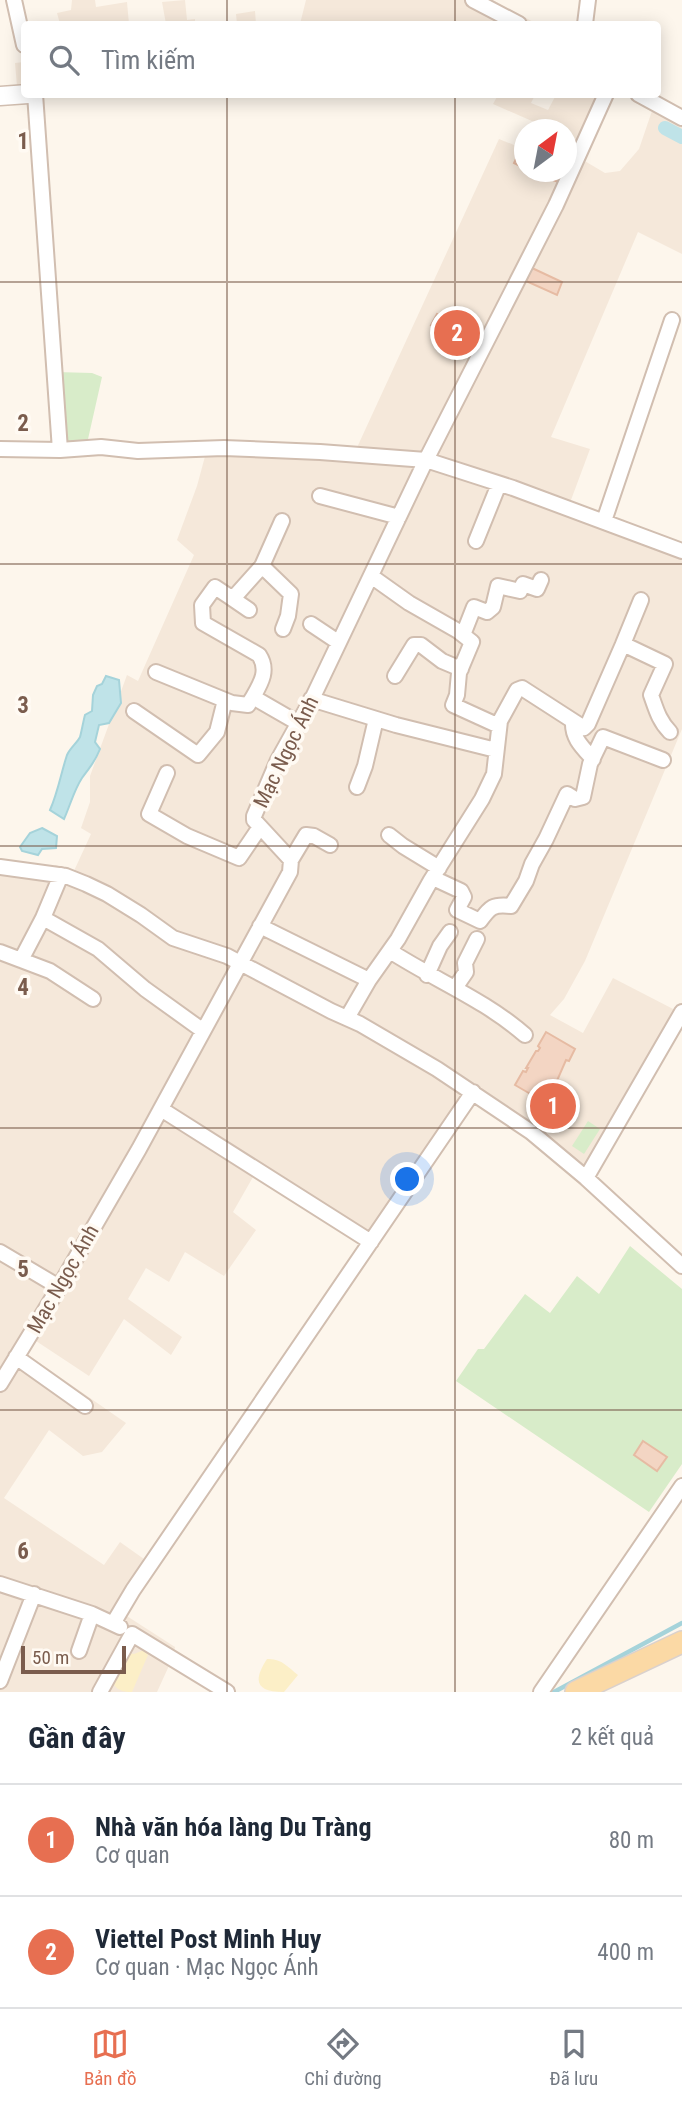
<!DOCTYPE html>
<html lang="vi">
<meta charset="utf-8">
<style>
body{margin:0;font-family:"Roboto Condensed",sans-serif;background:#f6f6f7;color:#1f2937}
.compass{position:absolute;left:514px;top:119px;width:63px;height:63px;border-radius:50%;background:#fff;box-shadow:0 4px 18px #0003;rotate:32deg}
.scale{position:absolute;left:21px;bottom:18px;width:105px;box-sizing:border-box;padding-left:7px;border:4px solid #7a5c4d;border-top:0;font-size:19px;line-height:24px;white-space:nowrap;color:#7a5c4d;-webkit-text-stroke:5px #fffaf3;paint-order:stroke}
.you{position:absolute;left:408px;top:1180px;width:24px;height:24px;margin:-18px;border:5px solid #fff;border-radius:50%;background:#1a73e8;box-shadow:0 0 0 10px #1a73e833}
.badge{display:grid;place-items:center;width:46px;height:46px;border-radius:50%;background:#e76f51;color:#fff;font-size:23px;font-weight:700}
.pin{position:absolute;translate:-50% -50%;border:4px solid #fff;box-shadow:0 2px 7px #0006}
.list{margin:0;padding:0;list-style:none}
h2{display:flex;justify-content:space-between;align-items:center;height:91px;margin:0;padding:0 28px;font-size:30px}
h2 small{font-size:23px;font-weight:400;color:#747a83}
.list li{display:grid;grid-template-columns:46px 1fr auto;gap:21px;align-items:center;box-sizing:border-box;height:112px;padding:0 28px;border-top:2px solid #e0e1e3}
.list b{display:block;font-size:26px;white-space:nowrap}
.list p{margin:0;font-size:23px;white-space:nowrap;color:#747a83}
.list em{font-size:23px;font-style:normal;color:#747a83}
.icon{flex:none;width:38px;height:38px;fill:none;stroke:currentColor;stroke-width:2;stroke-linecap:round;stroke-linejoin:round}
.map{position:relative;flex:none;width:682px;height:1692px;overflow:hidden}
.search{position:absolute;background:#fff;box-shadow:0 4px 18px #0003;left:21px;right:21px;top:21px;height:77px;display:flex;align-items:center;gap:18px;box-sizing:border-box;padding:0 24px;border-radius:7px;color:#747a83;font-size:26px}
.sheet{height:315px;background:#fff}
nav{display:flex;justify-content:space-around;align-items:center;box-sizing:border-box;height:98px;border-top:2px solid #e0e1e3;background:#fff;font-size:19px;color:#747a83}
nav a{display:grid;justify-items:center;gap:4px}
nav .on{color:#e76f51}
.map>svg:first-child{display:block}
</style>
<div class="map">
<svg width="682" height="1692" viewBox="0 0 682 1692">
<rect width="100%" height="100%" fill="#fdf6ec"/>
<path fill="#f5e8da" d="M72,0H95L96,7L127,2L129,24H60L57,13L71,10Z
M185,0L187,20L195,19V24H166L162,2Z
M306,0H493L537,24H300Z
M255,11L256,24H237L236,14Z
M24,62V94L17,86L15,63Z
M498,95H535L531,103L548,110L556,95H614L600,117L583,160L605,173L620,171L639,149L653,108L682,123V254L638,232L551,437L590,449L568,508L682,551V729L585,961L564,999L550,1015L583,1033L613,978L677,1011L586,1178L473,1092L371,1242L257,1170L233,1212L256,1230L224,1276L185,1252L169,1282L146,1268L128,1299L182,1337L171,1355L124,1319L89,1376L30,1337L21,1350L126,1423L102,1452L83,1456L49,1430L4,1498L104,1565L120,1542L151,1564L119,1611L175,1647L173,1657L157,1692H0V863L50,867L56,865L73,873L91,834L81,828L90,802V776L127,675L138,681L194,555L177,540L197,486L207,449L354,454L499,139L524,149V172H566V130L550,129L493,104Z"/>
<path fill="#d8ecc9" d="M56,372L92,373L102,377L86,448L60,450Z
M588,1121L600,1129L584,1154L572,1146Z
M630,1246L682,1289V1464L649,1512L456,1381L478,1349H484L525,1294L550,1313L577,1276L599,1294Z"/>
<path fill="#fcefc7" d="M144,1650L148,1655L132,1692C124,1692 119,1691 114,1685L115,1678L129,1653L134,1654Z
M267,1659C281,1658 288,1667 298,1675L284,1692C257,1692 252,1682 267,1659Z"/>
<path fill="#bfe3e8" stroke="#a5d3da" stroke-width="2" d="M106,676L119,680L121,703L109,723L99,725L95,742L100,749C94,764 91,765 82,778C74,790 70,806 64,819L50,810C58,792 61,773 67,755C70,748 77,743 80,737C81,734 84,718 85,715L92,711L93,695L97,686L102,684Z
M42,828L57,836L56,848L42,849L38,855L22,851L20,847L30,833Z"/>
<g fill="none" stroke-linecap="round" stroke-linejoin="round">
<path stroke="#a5d3da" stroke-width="4.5" d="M554,1692L682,1623"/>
<path stroke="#bfe3e8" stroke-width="14" d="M665,128L682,137"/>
</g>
<path fill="#f3d5c3" stroke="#e6bba3" stroke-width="2" d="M521,149L524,150V168L514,163Z
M533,172H562L558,182Z
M532,268L562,282L557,295L526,281Z
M437,314L478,335L472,345L431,325Z
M546,1032L575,1049L569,1061L566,1060L556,1083L554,1082L551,1087L554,1089L546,1103L515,1085L523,1071L526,1072L528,1068H526L536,1051H538L540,1048L538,1046Z
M643,1441L667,1457L657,1471L634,1455Z"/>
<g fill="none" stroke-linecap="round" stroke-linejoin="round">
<defs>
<path id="minor" d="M14,0L24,45
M473,0L519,24
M585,24L588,0
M35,94L60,450
M638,94L682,118
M0,449L60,450L101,447L138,451L224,448L320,452L426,460L513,488L682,551
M320,496L399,517
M604,521L672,320
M476,541L499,484
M262,566L282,521
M371,576L409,603L458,631L472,642L459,673L457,695L453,705L499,726
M230,597L249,610
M311,624L338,642
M283,629L288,616L291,594L262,566L237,594L230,597L215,587L202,605L203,623L259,655C269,670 261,683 253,697L298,723
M463,635L474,607L487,612L493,607L498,586L520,591L523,584L537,589L541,580
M623,644L641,600
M156,672L232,703L248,705L253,697
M395,676L414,645H421L442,661L461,669
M311,699L396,725L496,750
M134,711L198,755L217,732L225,700
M573,722C572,738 582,747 593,759
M167,773L149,814L187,836L239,858L260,827
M357,787L365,766L376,719
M389,835L403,846L439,868
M291,860L306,835L314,836L330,845
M0,867L66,876L86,884L107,894L141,915L173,938L227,956L331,1011L360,1024L437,1069L531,1132L586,1178L682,1266
M433,878L461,891L464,897L457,910L480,921C490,907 493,904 511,906L526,881L532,864L546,839L567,794L575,799L583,797L590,764L603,737L663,760
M43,918L61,875
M260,926L369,980
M390,951C435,980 485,1000 525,1035
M0,952L21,960L43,918L98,949L145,989L202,1030
M21,960L50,971L93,999
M427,975L440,946L450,932
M455,988L466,972L465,963L477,939
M347,1018L369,980L398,939L431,880L482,799L494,774L500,721L517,690L522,688L584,728L588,724L623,644L665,664L651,695C656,709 659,721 670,732
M161,1109L371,1242
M586,1178L682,1012
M0,1252L59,1287
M16,1357L85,1406
M0,1384L58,1289L139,1149L290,872L291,860L254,820V816L278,760L313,697L426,460L556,205L606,94
M0,1584L92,1614L120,1627
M114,1622L133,1590L473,1092
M79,1651L92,1614
M0,1681L34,1594
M100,1692L132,1634L227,1692
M541,1692L682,1486"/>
<path id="tertiary" d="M0,96L28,94"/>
<path id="primary" d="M576,1692L682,1642"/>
</defs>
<use href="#minor" stroke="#d1beb0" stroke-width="18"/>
<use href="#tertiary" stroke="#d1beb0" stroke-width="21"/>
<use href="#primary" stroke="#dad1cd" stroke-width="24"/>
<use href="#minor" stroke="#fff" stroke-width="14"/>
<use href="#tertiary" stroke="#fff" stroke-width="18"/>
<use href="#primary" stroke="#fbd9a5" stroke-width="21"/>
</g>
<path fill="none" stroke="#7a5c4d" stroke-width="2" stroke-opacity="0.55" d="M227,0V24M455,0V24M227,94V1692M455,94V1692M0,282H682M0,564H682M0,846H682M0,1128H682M0,1410H682"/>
<g text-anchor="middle" stroke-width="7" stroke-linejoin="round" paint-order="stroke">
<g font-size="21" fill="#7a5c4d" stroke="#fffaf3">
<text transform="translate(286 752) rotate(-64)" y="7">Mạc Ngọc Ánh</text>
<text transform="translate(63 1279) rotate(-60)" y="7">Mạc Ngọc Ánh</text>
</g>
</g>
<g font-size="23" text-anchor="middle" font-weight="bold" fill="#7a5c4d" stroke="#fffaf3" stroke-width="7" stroke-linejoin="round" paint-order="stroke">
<text x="23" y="149">1</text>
<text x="23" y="431">2</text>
<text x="23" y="713">3</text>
<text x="23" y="995">4</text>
<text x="23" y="1277">5</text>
<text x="23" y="1559">6</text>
</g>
</svg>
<svg class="compass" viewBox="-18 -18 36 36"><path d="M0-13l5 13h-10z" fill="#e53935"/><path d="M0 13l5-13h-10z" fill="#747a83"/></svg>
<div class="scale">50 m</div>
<div class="you"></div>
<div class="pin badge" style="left:553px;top:1106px">1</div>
<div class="pin badge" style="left:457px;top:333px">2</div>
<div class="search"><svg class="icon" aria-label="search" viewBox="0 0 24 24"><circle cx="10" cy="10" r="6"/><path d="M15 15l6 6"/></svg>Tìm kiếm</div>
</div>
<section class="sheet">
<h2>Gần đây<small>2 kết quả</small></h2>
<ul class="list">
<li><span class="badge">1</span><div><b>Nhà văn hóa làng Du Tràng</b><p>Cơ quan</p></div><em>80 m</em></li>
<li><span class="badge">2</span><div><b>Viettel Post Minh Huy</b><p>Cơ quan · Mạc Ngọc Ánh</p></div><em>400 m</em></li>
</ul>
</section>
<nav>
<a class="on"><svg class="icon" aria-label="map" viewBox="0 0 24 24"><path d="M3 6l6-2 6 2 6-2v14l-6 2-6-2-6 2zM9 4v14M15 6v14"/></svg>Bản đồ</a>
<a><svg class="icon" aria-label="directions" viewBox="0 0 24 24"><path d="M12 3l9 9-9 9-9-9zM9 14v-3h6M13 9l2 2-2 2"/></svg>Chỉ đường</a>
<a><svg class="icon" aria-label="saved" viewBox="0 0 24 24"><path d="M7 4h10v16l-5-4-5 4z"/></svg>Đã lưu</a>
</nav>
